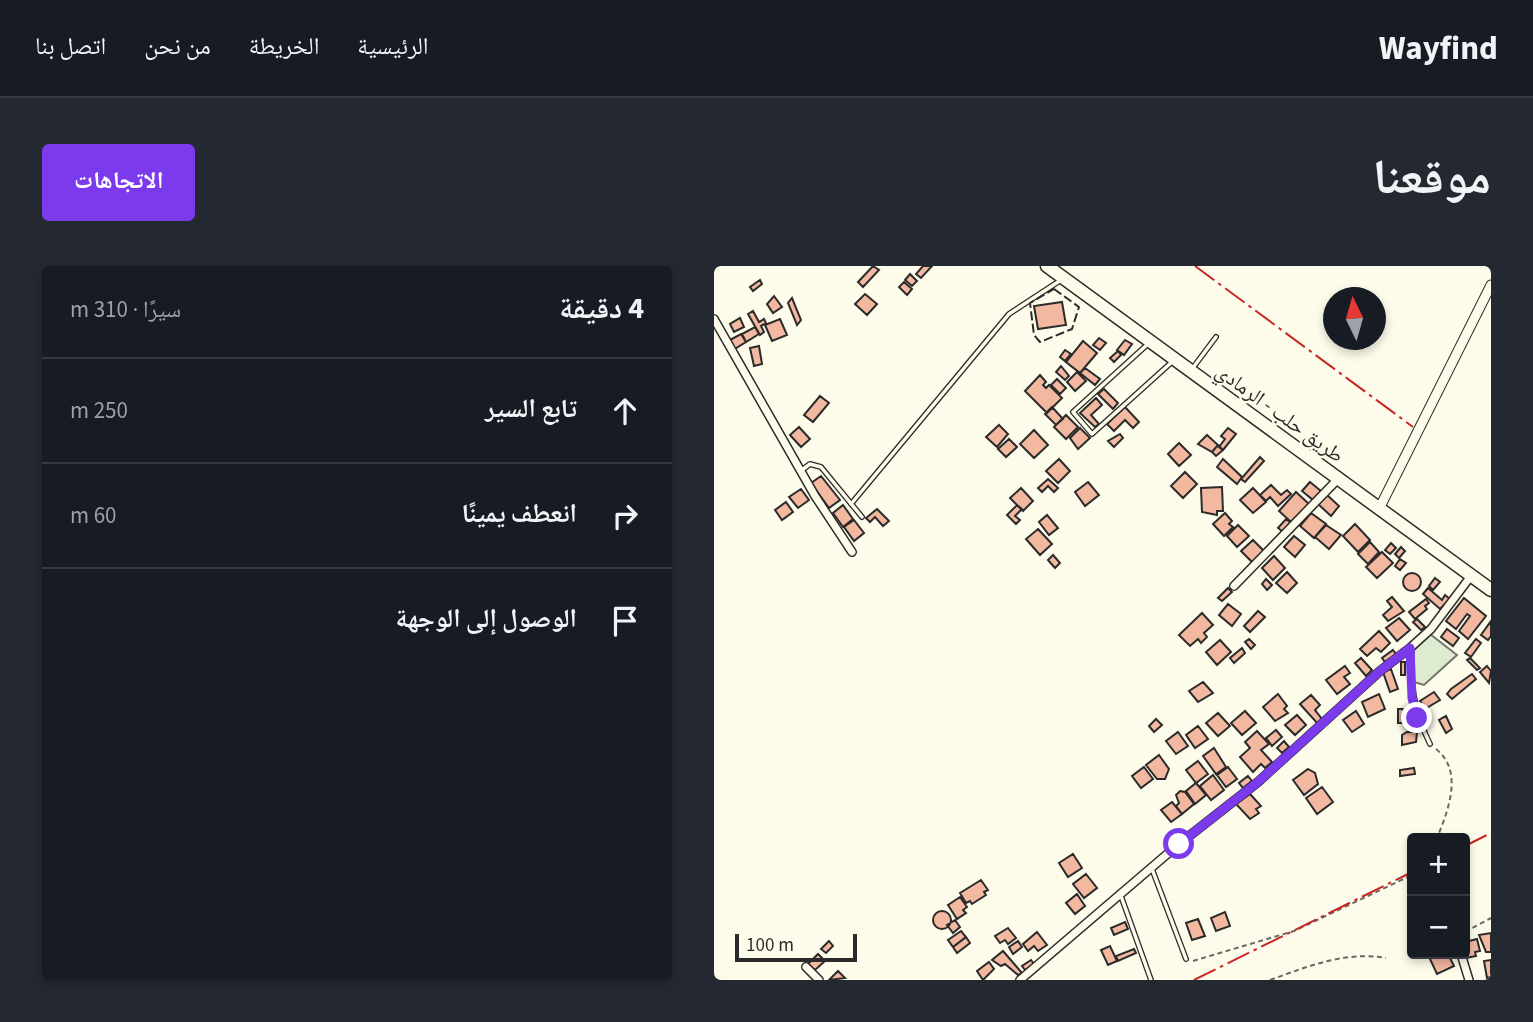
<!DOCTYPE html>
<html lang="ar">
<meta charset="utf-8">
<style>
body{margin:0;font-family:"Source Sans 3","Noto Naskh Arabic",sans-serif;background:#242831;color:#f1f3f6;direction:rtl}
.controls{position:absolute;right:21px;bottom:21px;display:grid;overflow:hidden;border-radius:7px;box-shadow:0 4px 10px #0003}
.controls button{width:63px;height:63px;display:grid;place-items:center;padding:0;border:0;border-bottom:2px solid #363941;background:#171b24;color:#f1f3f6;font:35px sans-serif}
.compass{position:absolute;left:609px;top:21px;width:63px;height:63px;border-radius:50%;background:#171b24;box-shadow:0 4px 10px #0003;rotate:355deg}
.scale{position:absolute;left:21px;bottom:18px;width:122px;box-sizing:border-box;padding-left:7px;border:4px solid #2b2b2b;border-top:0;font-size:19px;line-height:24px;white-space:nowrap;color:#2b2b2b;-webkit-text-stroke:5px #fdfbea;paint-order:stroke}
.stop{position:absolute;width:21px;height:21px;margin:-16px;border:5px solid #7c3aed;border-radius:50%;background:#fff}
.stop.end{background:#7c3aed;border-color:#fff;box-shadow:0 2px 7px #0008}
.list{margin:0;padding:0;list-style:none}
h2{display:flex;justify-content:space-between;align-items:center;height:91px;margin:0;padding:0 28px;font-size:30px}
h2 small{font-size:23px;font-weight:400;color:#9ea1a6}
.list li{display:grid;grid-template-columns:46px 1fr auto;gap:21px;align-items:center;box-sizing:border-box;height:105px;padding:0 28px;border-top:2px solid #363941}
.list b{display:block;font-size:26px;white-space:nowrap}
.list em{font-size:23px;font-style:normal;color:#9ea1a6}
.icon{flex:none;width:38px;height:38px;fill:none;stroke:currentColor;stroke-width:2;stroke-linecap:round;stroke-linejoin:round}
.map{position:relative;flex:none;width:777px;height:714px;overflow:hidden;direction:ltr;border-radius:7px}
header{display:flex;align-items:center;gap:42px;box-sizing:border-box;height:98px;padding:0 35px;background:#171b24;border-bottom:2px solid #363941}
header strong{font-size:33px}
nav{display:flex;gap:38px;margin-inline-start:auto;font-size:24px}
.intro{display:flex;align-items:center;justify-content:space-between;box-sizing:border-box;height:168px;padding:0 42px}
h1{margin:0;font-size:49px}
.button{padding:18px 32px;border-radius:7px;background:#7c3aed;color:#fff;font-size:24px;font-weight:700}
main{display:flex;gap:42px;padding:0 42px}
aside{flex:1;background:#171b24;border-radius:7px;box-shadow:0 4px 10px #0003}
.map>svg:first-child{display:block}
</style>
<header>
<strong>Wayfind</strong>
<nav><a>الرئيسية</a><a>الخريطة</a><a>من نحن</a><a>اتصل بنا</a></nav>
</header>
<div class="intro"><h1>موقعنا</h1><a class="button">الاتجاهات</a></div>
<main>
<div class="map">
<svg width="777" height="714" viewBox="0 0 777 714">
<rect width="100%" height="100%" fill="#fdfbea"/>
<path fill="#deebd1" stroke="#74746e" stroke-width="2" d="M716,368L743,389L710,419L700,416V384Z"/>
<path fill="#f2b8a0" stroke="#2b2b2b" stroke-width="2" d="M159,0L165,4L149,21L144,16Z
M209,0H218L207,12L202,8Z
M196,8L203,15L198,20L191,14Z
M46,14L48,18L39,25L36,21Z
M190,16L198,23L193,29L185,21Z
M151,28L163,38L153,49L141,38Z
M60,30L68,41L59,47L53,38Z
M78,32L87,54L83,59L74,37Z
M348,36L352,59L324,63L320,40Z
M39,45L45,56L50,53L52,57L47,60L50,66L46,69L34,48Z
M26,52L30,61L20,66L16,58Z
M66,53L73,69L58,75L51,59Z
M41,61L45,68L32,76L28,68Z
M27,68L32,76L19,84L14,75Z
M385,72L392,77L386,84L379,79Z
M411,74L418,78L410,89L403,84Z
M369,75L383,87L366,107L352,96Z
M45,80L48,98L40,100L36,82Z
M351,84L357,88L351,95L346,91Z
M404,85L407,89L400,96L396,92Z
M347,100L355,110L351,114L342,106Z
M371,102L386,113L381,119L366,107Z
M363,106L372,115L361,125L353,116Z
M326,109L332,116L329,119L332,122L335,119L348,132L333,147L311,125Z
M343,113L352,122L346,128L337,119Z
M390,123L404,137L399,143L384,128Z
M106,130L115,137L99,156L90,149Z
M382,132L388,139L377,149L385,158L381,161L366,147Z
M338,141L349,153L342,159L331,148Z
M411,141L425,156L419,162L411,154L400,165L393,158Z
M352,149L364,161L352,173L340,161Z
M285,159L294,168L283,181L272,171Z
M85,161L96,173L87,181L76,169Z
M366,162L376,172L364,183L356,172Z
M514,162L522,168L509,184L505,181L511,173L507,170Z
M320,164L334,179L320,192L306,178Z
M406,168L409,172L400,181L394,175Z
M493,169L504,179L498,186L484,178Z
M295,173L303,181L292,191L284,183Z
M465,177L477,189L465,200L454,188Z
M504,179L509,184L502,190L498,186Z
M546,191L550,195L531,216L527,213Z
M345,193L356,205L344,217L332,205Z
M509,193L528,211L523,218L503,201Z
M471,206L483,218L469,232L457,220Z
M107,210L126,234L115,242L97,217Z
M334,213L344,222L340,226L334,220L328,226L324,222Z
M374,216L385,229L371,240L361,226Z
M596,216L607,225L599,234L588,225Z
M557,219L567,229L573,224L577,228L564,240L556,231L552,235L546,229Z
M508,221L509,245H503V249L488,246L487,222Z
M307,222L319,235L309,245L296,232Z
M539,222L552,236L539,247L526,234Z
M87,223L95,234L84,242L75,231Z
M582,226L595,238L577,256L565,245Z
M612,228L625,240L617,250L604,238Z
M72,236L79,246L68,254L61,244Z
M129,239L139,253L129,261L119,247Z
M303,239L308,243L301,250L306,254L302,258L293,249Z
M163,243L175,255L169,260L161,251L156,256L152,252Z
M511,247L518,255L515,258L519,261L510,270L499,258Z
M597,247L612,258L600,272L586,260Z
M333,249L344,262L335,269L325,256Z
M572,253L577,257L569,266L564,262Z
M140,254L150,267L140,275L130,261Z
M641,258L656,274L644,286L629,270Z
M524,259L535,270L523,281L513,270Z
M612,259L627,269L615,283L601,271Z
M324,263L338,278L326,289L312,273Z
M580,270L591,279L581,291L570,281Z
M539,274L551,286L539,297L527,285Z
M656,276L665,286L654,298L644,288Z
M677,277L682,282L676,288L671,284Z
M687,281L691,285L685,292L681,288Z
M668,286L679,297L663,312L652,301Z
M339,289L346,297L341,302L334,294Z
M560,290L571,302L559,314L548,302Z
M686,293L692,297L686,304L681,300Z
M573,306L583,317L573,327L562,317Z
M689 316a9 9 0 1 1 18 0a9 9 0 1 1-18 0Z
M721,312L726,316L719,324L715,320Z
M552,313L558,319L553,324L548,318Z
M514,322L518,326L508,335L504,332Z
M714,322L728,334L731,329L736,333L726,343L709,328Z
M678,331L690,345L674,355L669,349L678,341L673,335Z
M750,332L772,350L754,373L745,365L756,350L753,348L742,363L732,355Z
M712,333L715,337L711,340L713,343L701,353L695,346Z
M514,338L527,348L518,360L505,349Z
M544,345L551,351L536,366L530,360Z
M488,347L499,359L490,367L493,371L487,377L484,373L476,380L465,369Z
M685,352L696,364L683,375L672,362Z
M703,353L711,361L707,364L699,356Z
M777,355V370L774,374L767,369Z
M733,363L745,372L739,380L727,371Z
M665,365L676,377L667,386L662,382L653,390L646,383Z
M535,373L541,379L537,383L531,376Z
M762,373L767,377L757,391L751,387Z
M506,374L517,386L503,399L492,386Z
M528,382L531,387L520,397L516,392Z
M679,384L682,388L671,396L668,392Z
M647,392L658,404L652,410L641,397Z
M756,392L766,402L763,404L753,394Z
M687,396H691V409H687Z
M631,400L636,407L630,411L636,418L623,428L612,414Z
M773,400L777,405L775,417L766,406Z
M677,403L684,423L676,426L669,406Z
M758,408L762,413L738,433L733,428L737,423Z
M489,416L499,427L484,436L475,425Z
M720,426L726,434L711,443L706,435Z
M564,428L573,440L570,443L574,447L561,455L549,441Z
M665,428L671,443L654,451L648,436Z
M597,429L606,439L601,444L608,453L603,457L586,438Z
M684,443H689V457H684Z
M531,445L542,457L528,469L517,457Z
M642,445L650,458L638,466L629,454Z
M504,447L516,460L504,470L492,457Z
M583,449L592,459L581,469L571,459Z
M732,450L738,463L732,467L725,454Z
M442,453L448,459L440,466L435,460Z
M484,460L494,473L481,482L472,469Z
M562,464L568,471L558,480L552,472Z
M543,465L555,478L547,484L558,496L551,502L547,498L539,506L526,491L536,482L531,476Z
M464,466L474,480L462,488L452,475Z
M693,466H703L702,476L688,479V469Z
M570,475L575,481L568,487L563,482Z
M500,482L512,501L502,508L489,490Z
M445,489L455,503L451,513H443L432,499Z
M484,495L494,508L482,517L472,504Z
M430,501L439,513L427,522L418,510Z
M514,501L523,513L512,521L503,509Z
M700,502L701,508L686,510V504Z
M594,503L601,507L604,518L590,529L579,514Z
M499,509L510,524L497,534L486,520Z
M534,510L538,515L529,522L525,517Z
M482,517L492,529L481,538L472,525Z
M608,521L619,536L603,548L592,532Z
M466,525L471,526L480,538L468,548L462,540L465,537L462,529Z
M536,528L547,540L542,543L545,547L536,553L522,538Z
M458,536L468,548L457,556L447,544Z
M359,588L368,602L354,611L345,597Z
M372,608L383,622L370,632L359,618Z
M267,614L274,624L270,626L272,629L258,638L256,635L252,637L246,627Z
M363,628L371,640L361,648L352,637Z
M246,631L253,641L249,644L252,647L243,653L234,639Z
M219 654a9 9 0 1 1 18 0a9 9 0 1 1-18 0Z
M511,646L516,660L502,665L497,652Z
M484,653L491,670L478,674L472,657Z
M241,654L246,661L239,667L233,659Z
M411,656L414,663L400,669L397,662Z
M294,662L302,672L294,678L291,674L286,677L281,670Z
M247,665L252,671L239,681L234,674Z
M323,666L333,679L324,685L320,680L314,685L309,678Z
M777,667V686H772L765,669Z
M252,671L256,677L243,687L239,681Z
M763,673L766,685L761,686L762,690L752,692L751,676Z
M115,675L119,680L112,687L107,683Z
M304,675L308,681L299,688L295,681Z
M396,680L403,695L394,699L387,684Z
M420,683L422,687L404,695L402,690Z
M289,685L308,707L304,709L291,698L287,700L278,694Z
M104,688L111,695L101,704L94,698Z
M727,688H734L740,700L723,708L716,693Z
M317,694L320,698L311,704L308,700Z
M777,694V711L773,712L770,695Z
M275,696L280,703L269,714L263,705Z
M124,705L131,712L115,714Z"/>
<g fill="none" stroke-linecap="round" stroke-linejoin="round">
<defs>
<path id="service" d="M435,77L359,146L378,168L459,95
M478,103L502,71
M88,204L96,198L107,201L148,251
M137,238L295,48L347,14
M696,384C697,420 700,446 716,478
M438,603L472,693
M407,630L437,714"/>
<path id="minor" d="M0,53L101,230L138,286
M520,320L624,213
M747,688L755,714
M92,701L105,714
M306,714L465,578L544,516L666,405L696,382L717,363L757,310"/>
<path id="tertiary" d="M665,243L777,19"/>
<path id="trunk" d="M333,0L777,324"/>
</defs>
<use href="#service" stroke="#2b2b2b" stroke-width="6"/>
<use href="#minor" stroke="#2b2b2b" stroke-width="10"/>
<use href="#tertiary" stroke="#2b2b2b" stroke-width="11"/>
<use href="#trunk" stroke="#2b2b2b" stroke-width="15"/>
<path stroke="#6a6964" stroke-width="2" stroke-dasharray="5 3.5" stroke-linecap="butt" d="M722,483C750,505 734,545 723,572
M751,666L777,652
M479,695L580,665L698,609
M556,714C595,700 631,685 672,692"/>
<use href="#service" stroke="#fdfbea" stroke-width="3.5"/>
<use href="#minor" stroke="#fdfbea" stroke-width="7"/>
<use href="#tertiary" stroke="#fdfbea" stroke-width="9"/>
<use href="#trunk" stroke="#fdfbea" stroke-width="12"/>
<path stroke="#2b2b2b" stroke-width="2" stroke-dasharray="9 3.5" stroke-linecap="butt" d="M340,23L365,41L358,63L326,76L320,69L316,37Z"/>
<path stroke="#c62828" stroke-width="2" stroke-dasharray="24 5 3.5 5" stroke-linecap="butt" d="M481,0L699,161
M751,580L777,567
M480,714L698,606"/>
</g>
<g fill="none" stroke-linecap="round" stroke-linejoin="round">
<path stroke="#7c3aed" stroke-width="9" d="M465,578L544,516L666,405L696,382L698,432L703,452"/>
</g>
<g text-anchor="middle" stroke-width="5" stroke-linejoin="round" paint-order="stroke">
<g font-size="21" fill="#2b2b2b" stroke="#fdfbea">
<text transform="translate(566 147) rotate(36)" y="7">طريق حلب - الرمادي</text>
</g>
</g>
</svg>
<div class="controls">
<button>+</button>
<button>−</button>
</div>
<svg class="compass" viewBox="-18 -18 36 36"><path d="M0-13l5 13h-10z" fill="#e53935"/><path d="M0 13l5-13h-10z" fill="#9ea1a6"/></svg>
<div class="scale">100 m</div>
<div class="stop" style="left:465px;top:578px"></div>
<div class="stop end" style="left:703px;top:452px"></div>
</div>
<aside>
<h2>4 دقيقة<small>سيرًا · 310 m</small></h2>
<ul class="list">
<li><svg class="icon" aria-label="ahead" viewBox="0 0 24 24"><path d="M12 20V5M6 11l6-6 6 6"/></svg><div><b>تابع السير</b></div><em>250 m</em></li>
<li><svg class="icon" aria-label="right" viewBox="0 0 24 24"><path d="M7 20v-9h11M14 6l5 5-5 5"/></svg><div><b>انعطف يمينًا</b></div><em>60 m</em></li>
<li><svg class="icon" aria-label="arrive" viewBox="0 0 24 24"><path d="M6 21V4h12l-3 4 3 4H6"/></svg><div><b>الوصول إلى الوجهة</b></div></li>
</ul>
</aside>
</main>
